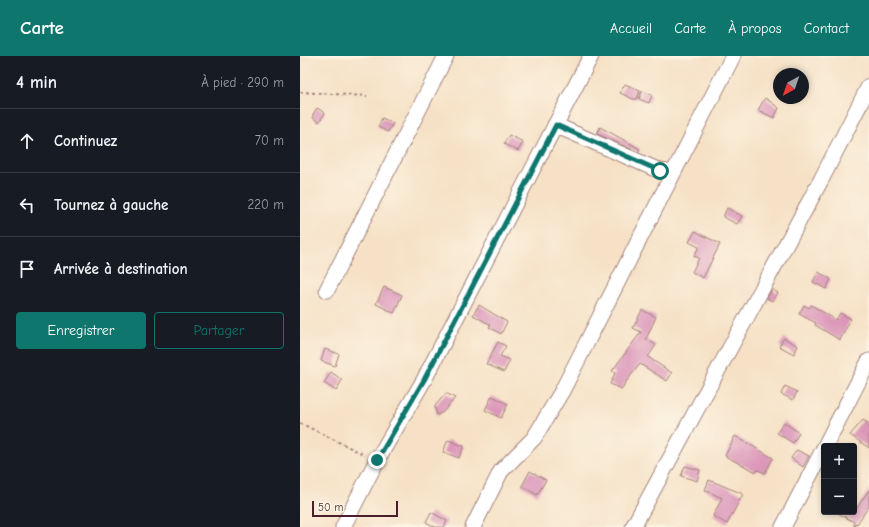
<!DOCTYPE html>
<html lang="fr">
<meta charset="utf-8">
<style>
body{margin:0;font-family:"Comic Neue",sans-serif;background:#20242c;color:#f1f3f6}
.controls{position:absolute;right:12px;bottom:12px;display:grid;overflow:hidden;border-radius:4px;box-shadow:0 2px 6px #0003}
.controls button{width:36px;height:36px;display:grid;place-items:center;padding:0;border:0;border-bottom:1px solid #363941;background:#171b24;color:#f1f3f6;font:20px sans-serif}
.compass{position:absolute;left:473px;top:12px;width:36px;height:36px;border-radius:50%;background:#171b24;box-shadow:0 2px 6px #0003;rotate:220deg}
.scale{position:absolute;left:12px;bottom:10px;width:86px;box-sizing:border-box;padding-left:4px;border:2px solid #4a1f2b;border-top:0;font-size:11px;line-height:14px;white-space:nowrap;color:#4a1f2b;-webkit-text-stroke:3px #fcf5e5;paint-order:stroke}
.stop{position:absolute;width:12px;height:12px;margin:-9px;border:3px solid #0f766e;border-radius:50%;background:#fff}
.stop.end{background:#0f766e;border-color:#fff;box-shadow:0 1px 4px #0008}
.list{margin:0;padding:0;list-style:none}
h2{display:flex;justify-content:space-between;align-items:center;height:52px;margin:0;padding:0 16px;font-size:17px}
h2 small{font-size:13px;font-weight:400;color:#9ea1a6}
.list li{display:grid;grid-template-columns:26px 1fr auto;gap:12px;align-items:center;box-sizing:border-box;height:64px;padding:0 16px;border-top:1px solid #363941}
.list b{display:block;font-size:15px;white-space:nowrap}
.list em{font-size:13px;font-style:normal;color:#9ea1a6}
.actions{display:flex;gap:8px;padding:12px 16px}
.actions a{flex:1;padding:9px 0;border:1px solid #0f766e;border-radius:4px;text-align:center;font-size:14px;color:#0f766e}
.actions .main{background:#0f766e;color:#fff}
.icon{flex:none;width:22px;height:22px;fill:none;stroke:currentColor;stroke-width:2;stroke-linecap:round;stroke-linejoin:round}
.map{position:relative;flex:none;width:569px;height:471px;overflow:hidden}
header{display:flex;align-items:center;gap:24px;box-sizing:border-box;height:56px;padding:0 20px;background:#0f766e;color:#fff}
header strong{font-size:19px}
nav{display:flex;gap:22px;margin-inline-start:auto;font-size:14px}
main{display:flex}
aside{flex:1;background:#171b24}
.map>svg:first-child{display:block}
</style>
<header>
<strong>Carte</strong>
<nav><a>Accueil</a><a>Carte</a><a>À propos</a><a>Contact</a></nav>
</header>
<main>
<aside>
<h2>4 min<small>À pied · 290 m</small></h2>
<ul class="list">
<li><svg class="icon" aria-label="ahead" viewBox="0 0 24 24"><path d="M12 20V5M6 11l6-6 6 6"/></svg><div><b>Continuez</b></div><em>70 m</em></li>
<li><svg class="icon" aria-label="left" viewBox="0 0 24 24"><path d="M17 20v-9H6M10 6l-5 5 5 5"/></svg><div><b>Tournez à gauche</b></div><em>220 m</em></li>
<li><svg class="icon" aria-label="arrive" viewBox="0 0 24 24"><path d="M6 21V4h12l-3 4 3 4H6"/></svg><div><b>Arrivée à destination</b></div></li>
</ul>
<div class="actions"><a class="main">Enregistrer</a><a>Partager</a></div>
</aside>
<div class="map">
<svg width="569" height="471" viewBox="0 0 569 471">
<rect width="100%" height="100%" fill="#fcf5e5"/>
<filter id="ink" filterUnits="userSpaceOnUse"><feTurbulence type="fractalNoise" baseFrequency=".025" numOctaves="2"/><feDisplacementMap in="SourceGraphic" scale="8" xChannelSelector="R" yChannelSelector="G"/><feConvolveMatrix kernelMatrix="1 2 1 2 8 2 1 2 1" color-interpolation-filters="sRGB"/></filter>
<filter id="wash" filterUnits="userSpaceOnUse"><feTurbulence type="fractalNoise" baseFrequency=".012" numOctaves="4" result="noise"/><feDisplacementMap in="SourceGraphic" scale="16" xChannelSelector="R" yChannelSelector="G"/><feGaussianBlur stdDeviation="0.9" result="paint"/><feColorMatrix in="noise" values="0 0 0 0 0 0 0 0 0 0 0 0 0 0 0 0 0 1.4 0 .05"/><feComposite in="paint" operator="in"/></filter>
<g filter="url(#wash)">
<rect width="100%" height="100%" fill="#f6e1c6"/>
<g id="blocks">
<path fill="#dc97ba" d="M325,28L340,35L337,43H333L320,37Z
M342,35L352,39L349,47L339,43Z
M465,42L479,52L474,62L458,54Z
M17,52L25,57L19,66L13,62V58Z
M82,62L93,67L88,76L78,71Z
M300,71L324,84L340,93L338,96L297,78Z
M209,79L223,86L218,95L204,88Z
M427,152L442,160L437,168L423,161Z
M395,175L420,188L403,222L392,216L399,202L394,200L399,191L389,186Z
M518,216L531,223L526,233L513,226Z
M84,231L102,239L94,257L76,248Z
M472,233L478,237L472,245L467,242Z
M179,249L207,266L201,278L189,271L191,269L173,259Z
M504,249L509,252L511,249L536,264L540,257L551,263L540,284L515,269L516,267L499,258Z
M342,254L356,261L346,283L356,289L348,301L372,317L367,325L340,308L325,327L322,333L310,328L315,317L312,315L341,276L333,272Z
M484,282L498,290L494,298L479,290Z
M198,286L206,290L200,300L210,304L204,316L186,308Z
M25,293L39,298L35,310L21,305Z
M31,316L42,324L36,335L24,327Z
M485,330L497,336L493,344L481,338Z
M146,337L155,342L143,356L137,359L135,352V350Z
M192,340L208,348L201,362L185,354Z
M563,364L569,368V392L550,379Z
M484,366L499,377L493,387L477,377Z
M435,380L473,402L465,417L458,414L456,416L425,400Z
M148,384L164,390L159,402L143,396Z
M497,394L509,400L503,411L491,402Z
M385,410L400,414L397,425L381,420Z
M230,415L246,424L237,439L222,430Z
M409,424L443,438L427,468L413,460L422,442L405,434Z
M569,434V450L557,468L556,467L554,470V466L536,456H554Z
M131,456L147,465L144,471H135L126,466Z"/>
</g>
</g>
<g filter="url(#ink)">
<use href="#blocks" fill-opacity="0" stroke="#a08078" stroke-width="1"/>
<g fill="none" stroke-linecap="round" stroke-linejoin="round">
<defs>
<path id="minor" d="M255,69L360,115L373,117
M27,234L146,0
M525,390L569,305
M43,471L77,404L124,324L291,0
M173,471L201,415L234,382L262,335L433,0
M333,471L521,124L569,30
M483,471L524,392"/>
</defs>
<use href="#minor" stroke="#a08078" stroke-width="17"/>
<path stroke="#a08078" stroke-width="2" stroke-dasharray="3 3" stroke-linecap="butt" d="M0,36L67,40
M0,367L65,399"/>
<use href="#minor" stroke="#fff" stroke-width="15"/>
</g>
</g>
<g fill="none" stroke-linecap="round" stroke-linejoin="round" filter="url(#ink)">
<path stroke="#0f766e" stroke-width="5" d="M77,404L124,324L256,69L360,115"/>
</g>
</svg>
<div class="controls">
<button>+</button>
<button>−</button>
</div>
<svg class="compass" viewBox="-18 -18 36 36"><path d="M0-13l5 13h-10z" fill="#e53935"/><path d="M0 13l5-13h-10z" fill="#9ea1a6"/></svg>
<div class="scale">50 m</div>
<div class="stop" style="left:360px;top:115px"></div>
<div class="stop end" style="left:77px;top:404px"></div>
</div>
</main>
